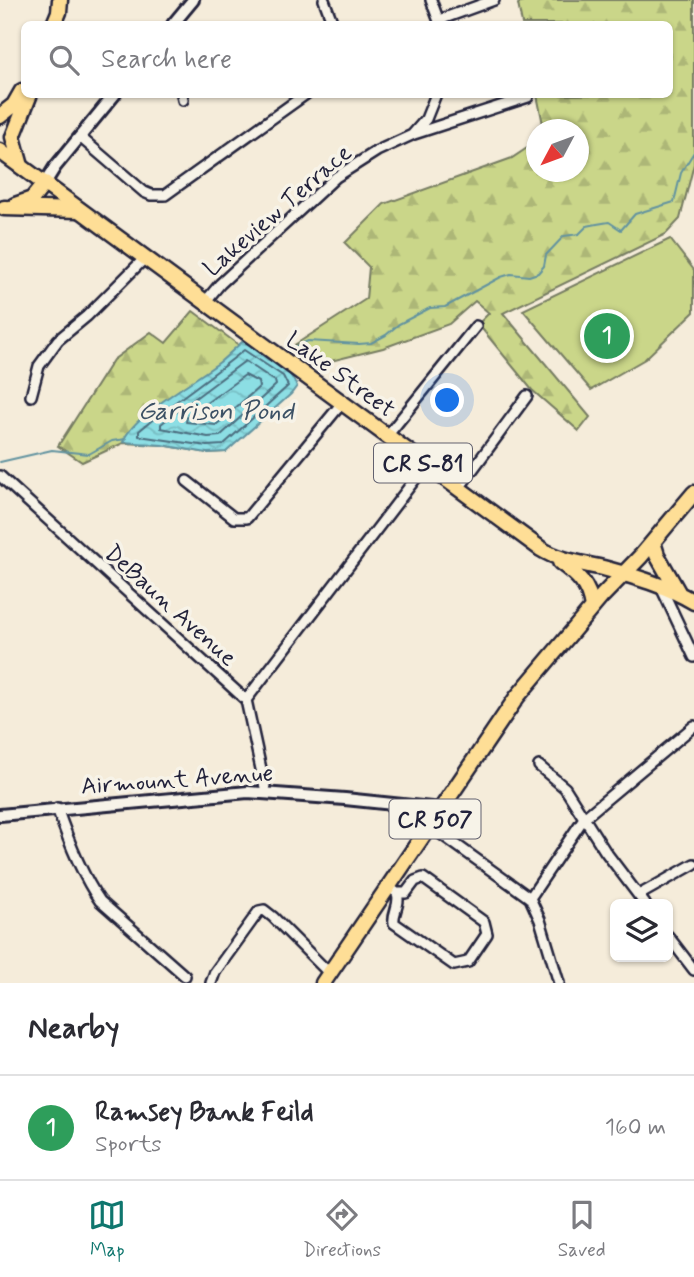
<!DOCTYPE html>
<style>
body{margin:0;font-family:Mynerve,sans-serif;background:#f2f2f3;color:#2b2b33}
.controls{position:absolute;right:21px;bottom:21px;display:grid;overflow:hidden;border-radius:10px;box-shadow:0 2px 5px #0004}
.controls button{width:63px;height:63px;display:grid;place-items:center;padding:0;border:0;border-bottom:2px solid #e1e1e2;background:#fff;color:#2b2b33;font:35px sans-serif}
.compass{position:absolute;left:526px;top:119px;width:63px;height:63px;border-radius:50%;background:#fff;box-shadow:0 2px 5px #0004;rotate:229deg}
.you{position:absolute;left:448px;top:401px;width:24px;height:24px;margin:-18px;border:5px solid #fff;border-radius:50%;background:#1a73e8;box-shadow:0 0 0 10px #1a73e833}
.badge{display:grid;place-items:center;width:46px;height:46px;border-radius:50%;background:#0f766e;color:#fff;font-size:23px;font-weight:700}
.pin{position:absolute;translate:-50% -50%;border:4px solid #fff;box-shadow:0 2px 7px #0006}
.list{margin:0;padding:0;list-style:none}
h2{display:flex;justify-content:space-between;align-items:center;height:91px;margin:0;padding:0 28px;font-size:30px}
h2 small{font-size:23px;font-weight:400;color:#7c7c81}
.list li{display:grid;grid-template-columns:46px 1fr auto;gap:21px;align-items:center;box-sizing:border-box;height:105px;padding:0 28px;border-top:2px solid #e1e1e2}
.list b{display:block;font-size:26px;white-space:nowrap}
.list p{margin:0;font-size:23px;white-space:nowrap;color:#7c7c81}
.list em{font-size:23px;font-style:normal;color:#7c7c81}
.icon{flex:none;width:38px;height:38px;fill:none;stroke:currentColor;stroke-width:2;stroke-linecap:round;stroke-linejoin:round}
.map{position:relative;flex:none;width:694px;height:983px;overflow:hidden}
.search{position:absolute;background:#fff;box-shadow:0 2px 5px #0004;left:21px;right:21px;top:21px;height:77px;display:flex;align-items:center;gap:18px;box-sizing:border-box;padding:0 24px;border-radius:10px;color:#7c7c81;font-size:26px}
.sheet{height:196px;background:#fff}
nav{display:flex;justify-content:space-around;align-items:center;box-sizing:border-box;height:98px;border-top:2px solid #e1e1e2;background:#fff;font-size:19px;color:#7c7c81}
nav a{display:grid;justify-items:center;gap:4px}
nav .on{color:#0f766e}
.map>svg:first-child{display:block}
</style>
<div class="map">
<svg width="694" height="983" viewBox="0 0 694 983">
<defs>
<pattern id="forest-firs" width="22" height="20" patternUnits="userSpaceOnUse" patternTransform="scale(1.75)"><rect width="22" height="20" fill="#cad689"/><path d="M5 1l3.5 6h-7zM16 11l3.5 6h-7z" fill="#adb777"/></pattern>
<pattern id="water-waves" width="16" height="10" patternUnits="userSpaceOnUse" patternTransform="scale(1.75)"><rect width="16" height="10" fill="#8cdee4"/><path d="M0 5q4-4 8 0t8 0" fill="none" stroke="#78bec4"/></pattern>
</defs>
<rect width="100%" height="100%" fill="#f5ecda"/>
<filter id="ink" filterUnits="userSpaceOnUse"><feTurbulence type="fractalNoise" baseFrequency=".0143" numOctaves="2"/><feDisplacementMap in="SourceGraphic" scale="14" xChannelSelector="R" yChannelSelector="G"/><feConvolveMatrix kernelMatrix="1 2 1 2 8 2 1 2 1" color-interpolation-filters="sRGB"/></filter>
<g filter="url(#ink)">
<path fill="#cad689" stroke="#767c62" stroke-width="2" d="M670,239L694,270V312L645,359L591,390L523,310Z"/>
<path fill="url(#forest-firs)" stroke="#767c62" stroke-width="2" d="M525,0H694V164L680,219L666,234L503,313L590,417L579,431L532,390L478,324L489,313L475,301L449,324L383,348L319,364L293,346L366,299L369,267L345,243L384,204L512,158L536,142V172H578V130L544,129L537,95L670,94V24H522L518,4Z
M193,311L287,381L226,452L207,453L162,445L123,443L82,462L58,446L113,360L151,332L166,343Z"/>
<path fill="url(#water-waves)" stroke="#6293a0" stroke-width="2" d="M242,342L249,343L288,371L297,386L291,394L226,452L207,453L162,445L123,442C132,415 197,380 221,361C228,355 235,348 242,342Z"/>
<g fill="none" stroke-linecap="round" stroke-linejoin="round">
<path stroke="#4c6d7f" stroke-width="2" d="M244,350L283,376L288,386L223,445L207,446L139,436V431C173,402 210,378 244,350Z
M245,361L275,381L276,385L220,436L208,437L161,428V424L171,416Z
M245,375L258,382L259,387L216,425L186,422L187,417Z"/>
<path stroke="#6293a0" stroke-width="2" d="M285,355L294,347L308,341L359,344L371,343L386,335L399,324L430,308L445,307L501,277L511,274L529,276L538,273L544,266L546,255L564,236L579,234L587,226L597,224L609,222L621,230L635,214L674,202L681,173L694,152
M0,462L52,450L89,454L112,441L126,439"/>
<defs>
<path id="minor" d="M324,0L333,24
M431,0L440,24
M439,20L494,0
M182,94L183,100
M414,134L528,97
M80,137L144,192L151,195H165L306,94
M205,302L220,284L336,177L377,151L412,135L426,119L436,94
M31,396L39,366L58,340L87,316L145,258
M387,436L476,326
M0,476L246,700L266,792
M187,481L234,518H247L342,403
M459,488L527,396
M660,585L694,657
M246,700L426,465
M539,766L565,788L605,851L645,904
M57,808C68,840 81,874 100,901L185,976
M430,826L530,898L540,920L559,983
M389,887L397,893H406L415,881L423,878L484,922L487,934L468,962L454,965L394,923C392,913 401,905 397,893
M639,895L694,864
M530,898L584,818L694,726
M668,936L694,970
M211,983L215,972L259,911L264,910L273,917L329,973"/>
<path id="tertiary" d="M173,24L193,0
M45,183L55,167L115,94
M0,815L248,792L345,799L441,809"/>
<path id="primary" d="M0,151L541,549C560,561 582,563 603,568C636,577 665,585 694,602
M653,542L657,555L678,592
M560,562C578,575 589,585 592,608
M323,983L517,697L602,596L641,556L694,493"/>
<path id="trunk" d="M54,24L59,12L60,0
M0,116L14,105L22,91
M21,166L13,137L30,94
M15,205L32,199L45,183
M4,208L79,210"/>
</defs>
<use href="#minor" stroke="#22223b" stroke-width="14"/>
<use href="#tertiary" stroke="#22223b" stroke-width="16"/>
<use href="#primary" stroke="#22223b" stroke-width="19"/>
<use href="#trunk" stroke="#22223b" stroke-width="19"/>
<use href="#minor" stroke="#f7f3e8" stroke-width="9"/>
<use href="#tertiary" stroke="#f7f3e8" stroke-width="10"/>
<use href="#primary" stroke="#fede96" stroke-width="14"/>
<use href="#trunk" stroke="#fede96" stroke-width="14"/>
</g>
</g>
<g text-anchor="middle" stroke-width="7" stroke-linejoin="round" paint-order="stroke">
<g fill="#f7f3e8" stroke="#62616f" stroke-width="2">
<rect x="374" y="443.5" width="98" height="39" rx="5"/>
<rect x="389.5" y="799.5" width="91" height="39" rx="5"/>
</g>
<g font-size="23" font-weight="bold" fill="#22223b">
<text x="423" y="471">CR S-81</text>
<text x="435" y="827">CR 507</text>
</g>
<g font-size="24" fill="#22223b" stroke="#f7f3e8">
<text transform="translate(277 210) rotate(-41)" y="8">Lakeview Terrace</text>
<text transform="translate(341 374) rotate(36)" y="8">Lake Street</text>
<text transform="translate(171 605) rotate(42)" y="8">DeBaun Avenue</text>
<text transform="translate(177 779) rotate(-4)" y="8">Airmount Avenue</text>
</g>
<g font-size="26" font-style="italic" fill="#3c5165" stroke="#f7f3e8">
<text x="216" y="419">Garrison Pond</text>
</g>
</g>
</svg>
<div class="controls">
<button><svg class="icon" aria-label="layers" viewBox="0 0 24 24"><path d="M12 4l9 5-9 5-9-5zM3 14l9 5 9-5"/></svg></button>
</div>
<svg class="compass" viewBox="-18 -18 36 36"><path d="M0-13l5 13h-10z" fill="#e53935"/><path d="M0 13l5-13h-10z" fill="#7c7c81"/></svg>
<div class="you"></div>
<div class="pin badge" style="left:607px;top:336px;background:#2e9e5b">1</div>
<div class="search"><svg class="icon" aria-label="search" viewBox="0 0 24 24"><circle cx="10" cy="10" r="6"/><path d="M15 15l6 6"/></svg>Search here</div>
</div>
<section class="sheet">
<h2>Nearby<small></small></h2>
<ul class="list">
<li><span class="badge" style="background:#2e9e5b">1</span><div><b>Ramsey Bank Feild</b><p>Sports</p></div><em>160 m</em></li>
</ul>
</section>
<nav>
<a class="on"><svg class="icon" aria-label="map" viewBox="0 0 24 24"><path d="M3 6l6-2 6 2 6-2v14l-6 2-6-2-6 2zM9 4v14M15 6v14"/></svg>Map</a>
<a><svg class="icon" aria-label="directions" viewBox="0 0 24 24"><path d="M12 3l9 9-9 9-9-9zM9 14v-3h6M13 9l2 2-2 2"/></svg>Directions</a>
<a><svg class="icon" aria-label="saved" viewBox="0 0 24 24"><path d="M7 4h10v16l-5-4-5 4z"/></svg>Saved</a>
</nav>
